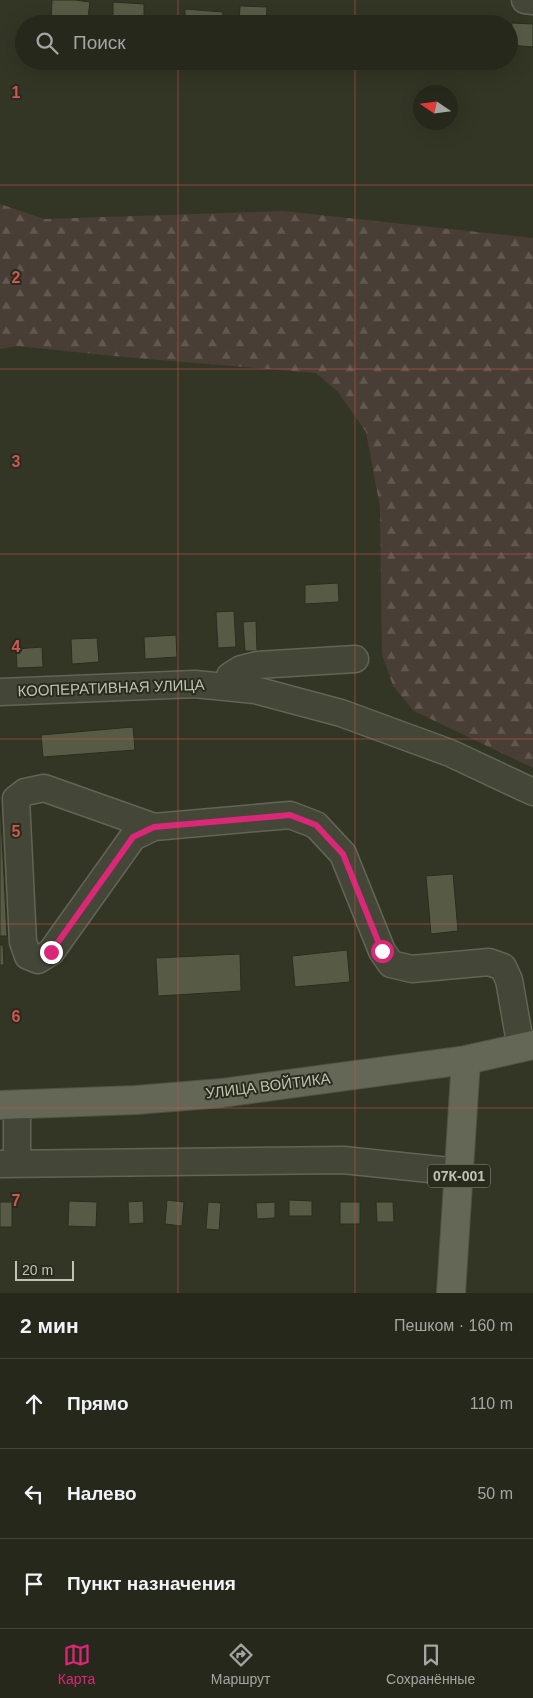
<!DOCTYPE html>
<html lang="ru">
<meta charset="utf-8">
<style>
body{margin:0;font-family:Helvetica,sans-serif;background:#2e3024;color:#f1f3f6}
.compass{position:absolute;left:413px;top:85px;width:45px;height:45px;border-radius:50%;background:#26281b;box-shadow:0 5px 20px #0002;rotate:283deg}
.scale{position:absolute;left:15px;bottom:12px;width:59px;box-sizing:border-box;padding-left:5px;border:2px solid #c0c3b2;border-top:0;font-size:14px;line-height:18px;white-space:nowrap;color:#c0c3b2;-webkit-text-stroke:4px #292c1d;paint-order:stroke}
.stop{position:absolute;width:15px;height:15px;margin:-11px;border:4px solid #db2777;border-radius:50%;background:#fff}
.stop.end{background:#db2777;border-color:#fff;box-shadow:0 1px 5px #0008}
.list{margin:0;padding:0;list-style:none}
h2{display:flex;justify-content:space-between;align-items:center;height:65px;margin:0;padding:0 20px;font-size:21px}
h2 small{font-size:16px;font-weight:400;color:#a4a6a3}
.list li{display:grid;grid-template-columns:32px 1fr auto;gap:15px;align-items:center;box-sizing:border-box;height:90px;padding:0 20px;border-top:1px solid #42443a}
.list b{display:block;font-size:19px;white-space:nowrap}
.list em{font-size:16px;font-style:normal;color:#a4a6a3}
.icon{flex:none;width:28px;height:28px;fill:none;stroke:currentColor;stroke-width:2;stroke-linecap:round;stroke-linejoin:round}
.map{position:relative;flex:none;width:533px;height:1293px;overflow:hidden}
.search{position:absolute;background:#26281b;box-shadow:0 5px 20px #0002;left:15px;right:15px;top:15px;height:55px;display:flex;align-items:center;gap:12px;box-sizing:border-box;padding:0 18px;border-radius:28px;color:#a4a6a3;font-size:19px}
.sheet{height:335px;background:#26281b}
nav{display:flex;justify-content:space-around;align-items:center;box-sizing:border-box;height:70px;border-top:1px solid #42443a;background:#26281b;font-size:14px;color:#a4a6a3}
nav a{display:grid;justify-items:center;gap:2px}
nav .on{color:#db2777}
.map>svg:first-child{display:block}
</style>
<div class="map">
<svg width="533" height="1293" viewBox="0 0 533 1293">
<defs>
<pattern id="forest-firs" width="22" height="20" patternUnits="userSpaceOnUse" patternTransform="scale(1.25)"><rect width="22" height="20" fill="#493e35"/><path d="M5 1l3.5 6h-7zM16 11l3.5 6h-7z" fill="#615850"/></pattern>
</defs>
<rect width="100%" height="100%" fill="#333624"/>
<path fill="url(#forest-firs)" d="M0,204L44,219L283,211L533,238V768L414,711L393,686L382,654L380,507L366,432L338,392L316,373L124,357L17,346L0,349Z"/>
<path fill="#575b46" stroke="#2b2e1f" d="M52,0H75L90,2L87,24H51Z
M113,2L144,4V24H113Z
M240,6L267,7L266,24H239Z
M185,9L223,12L222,24H185Z
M366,16L397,18L398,24H366Z
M512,23L533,24V47L510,45Z
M287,61H320V63L287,65Z
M338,583L339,602L305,604V585Z
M234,611L236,647L218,648L216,612Z
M256,621L257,651H245L243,622Z
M176,635L177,657L145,659L144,637Z
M97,638L99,662L72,664L71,639Z
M42,647L43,667L17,668L16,649Z
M133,727L135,750L43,757L41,735Z
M0,799L7,936H0Z
M453,874L458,931L431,934L426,876Z
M0,945H3L4,965H0Z
M347,950L350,982L295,987L292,956Z
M240,954L241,991L158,996L156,958Z
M167,1200L184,1202L182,1226L165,1224Z
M289,1200L312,1201V1216H289Z
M69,1201L97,1202L96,1227L68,1226Z
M143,1201L144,1223L129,1224L128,1202Z
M0,1202H12V1227H0Z
M208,1202L221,1203L219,1230L206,1229Z
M275,1202V1218L257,1219L256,1203Z
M340,1202H360V1224H340Z
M376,1202H393L394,1222H377Z"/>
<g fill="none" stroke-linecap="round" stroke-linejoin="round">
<defs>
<path id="minor" d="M525,0L533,1
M228,687L230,676L241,669L257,665L355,659
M0,692L195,684L255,690L341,713L450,753L533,792
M154,827L44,788L25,792L16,799L23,942L28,956L38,960L51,952L133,837L154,827L290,815L316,825L343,854L382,951L391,964L412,969L489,962L503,967L509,980L521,1048
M17,1105V1163
M0,1164L343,1160L459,1172"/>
<path id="major" d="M0,1105L136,1100L222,1093L466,1060L533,1045
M451,1293L466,1060"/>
</defs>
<use href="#minor" stroke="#626555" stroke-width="29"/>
<use href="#major" stroke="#505344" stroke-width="30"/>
<use href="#minor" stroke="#444737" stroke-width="26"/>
<use href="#major" stroke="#646755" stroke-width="28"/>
</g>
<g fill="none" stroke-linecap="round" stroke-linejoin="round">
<path stroke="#db2777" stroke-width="6" d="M51,952L133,837L154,827L290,815L316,825L343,854L382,951"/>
</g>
<path fill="none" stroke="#cf5651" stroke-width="1" stroke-opacity="0.55" d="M178,0V24M355,0V24M178,61V1293M355,61V1293M0,185H533M0,369H533M0,554H533M0,739H533M0,924H533M0,1108H533"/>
<g text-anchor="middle" stroke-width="4" stroke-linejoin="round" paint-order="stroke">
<rect fill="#292c1d" stroke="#939685" stroke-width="1" x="428" y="1164.5" width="62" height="23" rx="4"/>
<g font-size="14" font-weight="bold" fill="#c0c3b2">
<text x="459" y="1181">07К-001</text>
</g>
<g font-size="15" fill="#c0c3b2" stroke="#292c1d">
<text transform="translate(111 688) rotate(-2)" y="5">КООПЕРАТИВНАЯ УЛИЦА</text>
<text transform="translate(268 1086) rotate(-7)" y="5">УЛИЦА ВОЙТИКА</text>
</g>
</g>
<g font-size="16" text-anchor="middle" font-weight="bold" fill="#cf5651" stroke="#292c1d" stroke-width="4" stroke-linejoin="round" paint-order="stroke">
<text x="16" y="98">1</text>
<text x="16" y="283">2</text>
<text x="16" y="467">3</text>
<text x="16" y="652">4</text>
<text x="16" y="837">5</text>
<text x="16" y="1022">6</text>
<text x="16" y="1206">7</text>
</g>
</svg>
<svg class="compass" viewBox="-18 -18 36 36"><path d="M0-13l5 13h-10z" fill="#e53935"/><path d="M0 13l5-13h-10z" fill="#a4a6a3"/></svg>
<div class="scale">20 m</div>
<div class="stop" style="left:382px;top:951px"></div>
<div class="stop end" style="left:51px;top:952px"></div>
<div class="search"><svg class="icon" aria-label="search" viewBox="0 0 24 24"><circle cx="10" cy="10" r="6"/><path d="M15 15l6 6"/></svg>Поиск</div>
</div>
<section class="sheet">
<h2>2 мин<small>Пешком · 160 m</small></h2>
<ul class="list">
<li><svg class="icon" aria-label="ahead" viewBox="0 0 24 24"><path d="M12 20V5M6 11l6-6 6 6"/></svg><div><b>Прямо</b></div><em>110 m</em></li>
<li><svg class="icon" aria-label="left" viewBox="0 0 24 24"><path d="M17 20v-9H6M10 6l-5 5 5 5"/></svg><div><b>Налево</b></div><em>50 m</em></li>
<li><svg class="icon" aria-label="arrive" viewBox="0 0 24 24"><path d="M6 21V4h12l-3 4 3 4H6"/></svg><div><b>Пункт назначения</b></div></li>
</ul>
</section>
<nav>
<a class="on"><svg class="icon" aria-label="map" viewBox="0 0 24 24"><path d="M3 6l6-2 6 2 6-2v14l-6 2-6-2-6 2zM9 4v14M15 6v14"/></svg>Карта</a>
<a><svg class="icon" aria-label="directions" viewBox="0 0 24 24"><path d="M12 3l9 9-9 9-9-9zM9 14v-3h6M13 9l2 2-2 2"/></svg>Маршрут</a>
<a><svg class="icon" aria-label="saved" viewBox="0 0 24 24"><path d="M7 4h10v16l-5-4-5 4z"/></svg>Сохранённые</a>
</nav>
